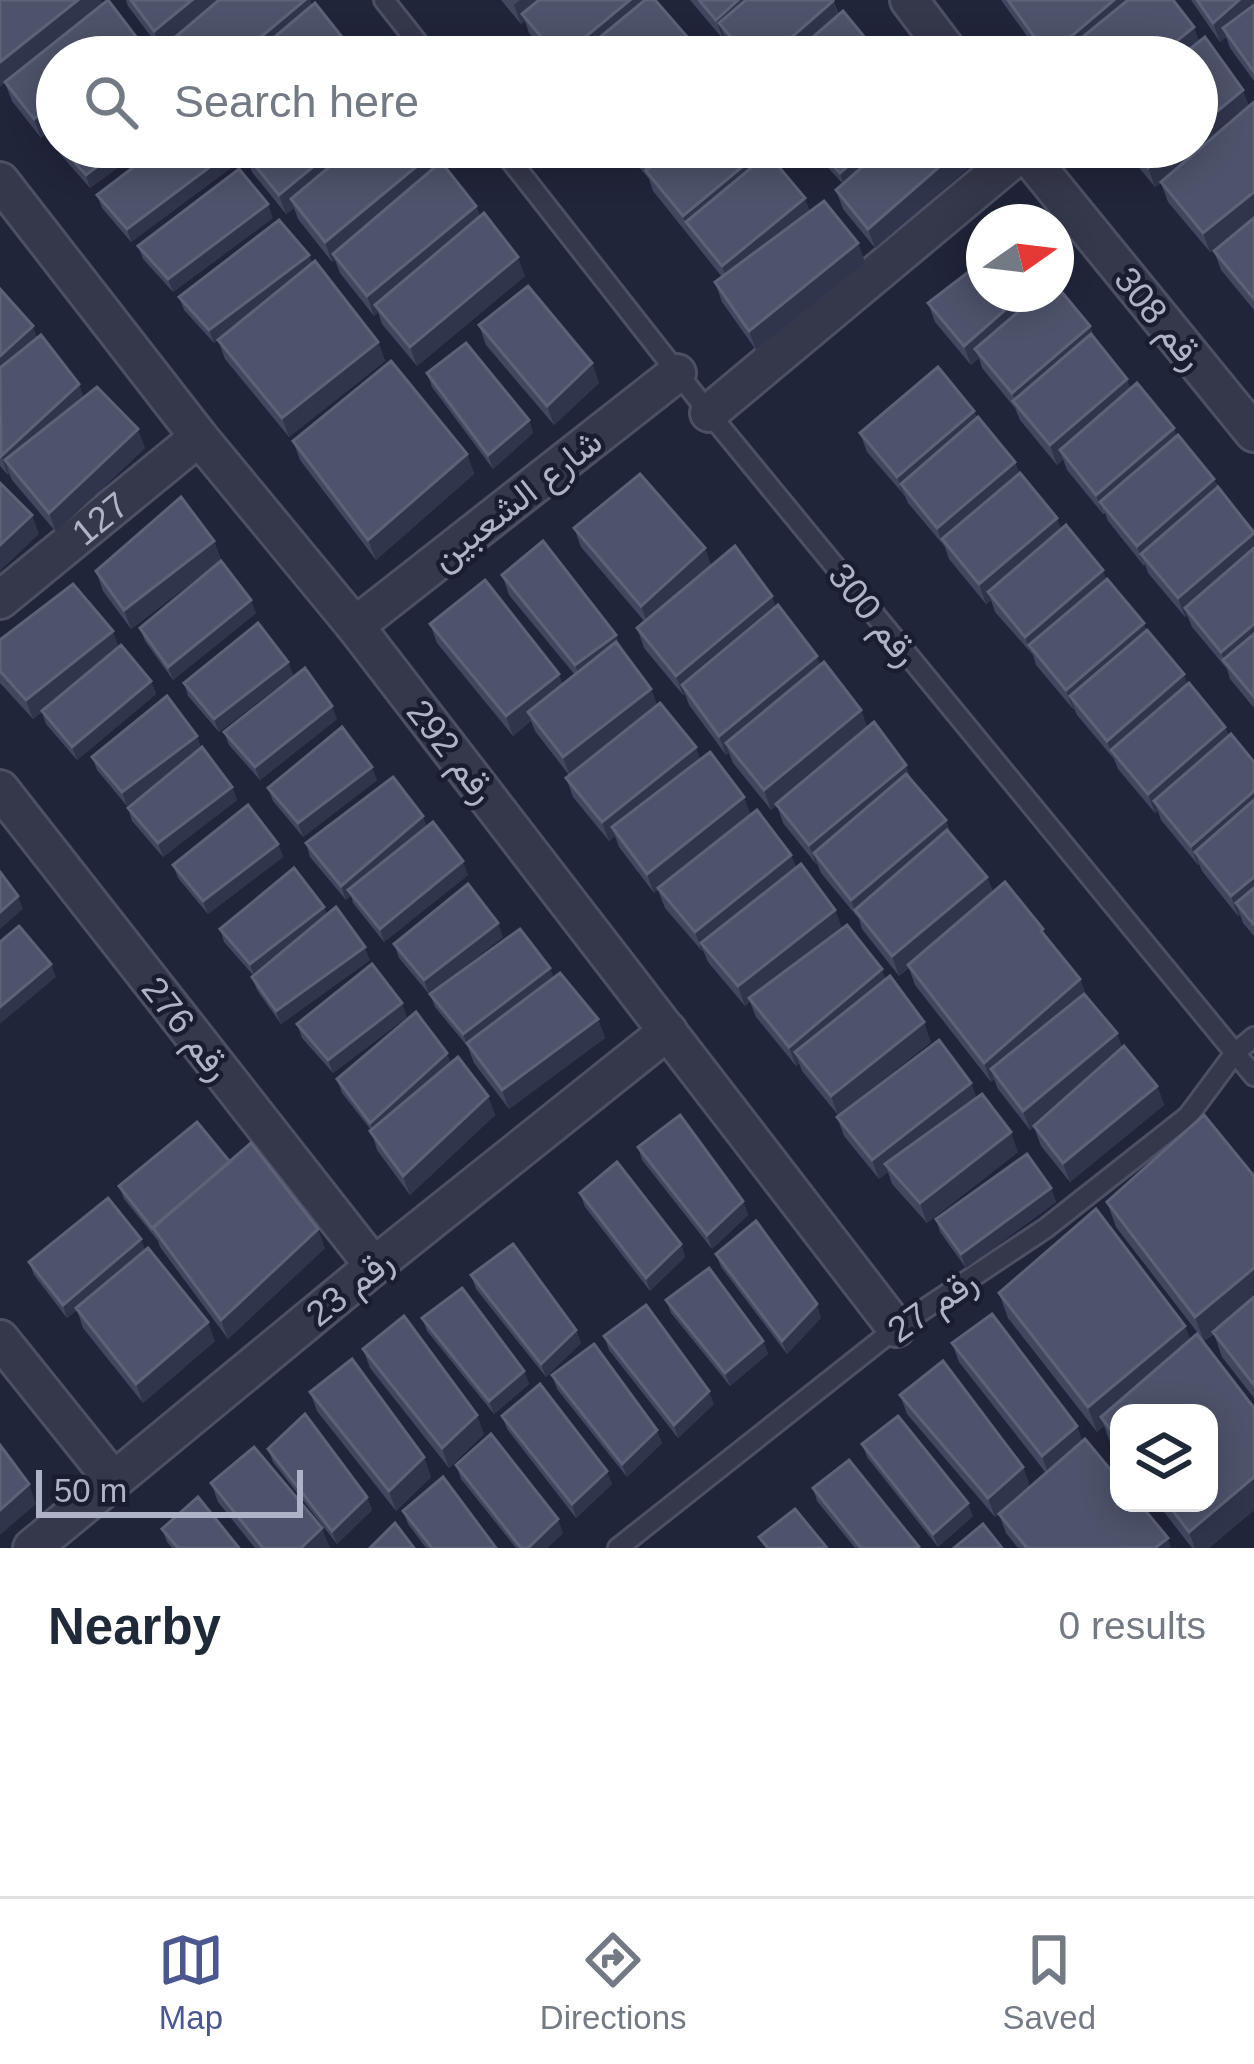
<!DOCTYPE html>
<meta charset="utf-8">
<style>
body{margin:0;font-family:Helvetica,Vazirmatn,sans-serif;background:#f2f2f3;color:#1f2937}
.controls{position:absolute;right:36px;bottom:36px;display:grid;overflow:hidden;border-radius:24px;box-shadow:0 6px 30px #0003}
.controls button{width:108px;height:108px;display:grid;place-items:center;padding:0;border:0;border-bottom:3px solid #e0e1e3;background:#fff;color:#1f2937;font:60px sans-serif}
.compass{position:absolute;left:966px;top:204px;width:108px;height:108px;border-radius:50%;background:#fff;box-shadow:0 6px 30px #0003;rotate:76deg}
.scale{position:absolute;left:36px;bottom:30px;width:267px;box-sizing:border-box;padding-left:12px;border:6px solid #afb3c7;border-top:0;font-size:33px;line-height:42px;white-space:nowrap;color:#afb3c7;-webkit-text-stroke:9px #1a1d2f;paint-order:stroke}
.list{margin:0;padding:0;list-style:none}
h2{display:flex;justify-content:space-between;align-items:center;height:156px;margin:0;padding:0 48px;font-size:51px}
h2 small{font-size:39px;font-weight:400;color:#747a83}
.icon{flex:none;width:66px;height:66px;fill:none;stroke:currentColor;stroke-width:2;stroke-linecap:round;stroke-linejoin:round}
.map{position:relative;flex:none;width:1254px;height:1548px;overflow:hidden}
.search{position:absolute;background:#fff;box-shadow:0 6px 30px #0003;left:36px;right:36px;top:36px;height:132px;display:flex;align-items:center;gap:30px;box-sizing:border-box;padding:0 42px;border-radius:66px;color:#747a83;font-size:45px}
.sheet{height:348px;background:#fff}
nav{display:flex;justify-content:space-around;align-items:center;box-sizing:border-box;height:168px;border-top:3px solid #e0e1e3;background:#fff;font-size:33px;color:#747a83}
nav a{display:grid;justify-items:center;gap:6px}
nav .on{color:#4b588f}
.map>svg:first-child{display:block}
</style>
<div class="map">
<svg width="1254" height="1548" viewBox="0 0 1254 1548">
<rect width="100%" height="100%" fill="#21253a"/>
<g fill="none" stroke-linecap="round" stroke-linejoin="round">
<defs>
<path id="lane" d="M384,0L429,57
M500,147L709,413L1254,1076
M618,1548L896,1328L1046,1228L1188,1116L1235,1053L1254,1037"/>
<g id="street">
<path d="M909,0L952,57"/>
<path d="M1021,147L1254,433"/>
<path d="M0,181L199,437L355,626L896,1328"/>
<path d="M709,413L1024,150"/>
<path id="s1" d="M0,600L199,437"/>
<path d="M355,626L677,373"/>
<path d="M0,789L374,1266"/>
<path d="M0,1339L114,1481"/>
<path d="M32,1548L374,1266L668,1031"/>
</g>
</defs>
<use href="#lane" stroke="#4c5062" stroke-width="24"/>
<use href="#street" stroke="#4c5062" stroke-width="42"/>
<use href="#lane" stroke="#35384b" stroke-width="18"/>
<use href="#street" stroke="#35384b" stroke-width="36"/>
</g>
<path fill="#424760" d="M2,0H101L102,5L137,38L144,57H57L41,138L12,101L5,83L0,86V1Z
M126,0H310L312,6L353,57H170L166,46L161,50L128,6Z
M501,0H655L689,39L696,57H549L529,33L525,21L521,24Z
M690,0H833L839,15L880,57H739L725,37L723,39Z
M1001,0H1173L1200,42L1249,107L1254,102V217L1210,252L1168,202L1161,183L1155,187L1122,147H1197V57H1042Z
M1191,0H1254V81L1230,48L1226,37L1220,42Z
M58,147H146L90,188L61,155Z
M240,147H430L438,164L476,206L480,216L525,276L417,366L382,324L378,312L374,316L340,273L335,260L332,262L298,219L294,208L286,214L252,172L245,153Z
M622,147H756L763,158L810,212L858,243L865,263L756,350L722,302L715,282L722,277L653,191L649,179Z
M809,147H962L969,167L875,248L843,209L836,190L843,184Z
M227,154L232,167L131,242L102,208L97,195Z
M273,218L173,292L143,259L138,246Z
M1254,218V310L1221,270L1214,251Z
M309,255L312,263L378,342L385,361L289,437L225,359L218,340L221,338L214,343L184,310L179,297Z
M0,289L84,397L145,448L56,532L12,480L9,473L8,475L0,466Z
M928,303L1090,326L1094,338L1131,389L1177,435L1254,530V708L1230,679L1227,669L1192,627L1187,615L1185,617L1148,573L1145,564L1144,566L1108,521L1105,513L1103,514L1067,470L1063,459L1057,465L1020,420L1015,408L982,368L979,358L971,365L935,322Z
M479,325L592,363L599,383L554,425L486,345Z
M427,373L529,420L533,433L493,469L432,387Z
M974,411L977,418L1015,462L1019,473L1057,518L1061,530L1144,623L1146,631L1187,684L1225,727L1229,736L1254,762V936L1243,923L1240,914L1238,916L1202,871L1199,864L1198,865L1161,820L1158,811L1155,813L1118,769L1114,759L1077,715L1074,708L1073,709L1036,665L1033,655L995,612L991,600L986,604L949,559L945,547L908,503L905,496L867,452L860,433Z
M293,441L467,454L474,474L376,560L300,460Z
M574,528L705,548L711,566L776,607L820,665L861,710L867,727L946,820L951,835L987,877L993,892L1043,929L1046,937L1080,979L1087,998L1117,1033L1122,1048L1157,1086L1164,1105L1070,1182L1041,1146L1034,1127L1030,1130L998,1089L994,1079L991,1082L915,985L909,968L899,976L862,929L859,919L821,873L817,863L816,864L783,823L777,805L771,810L733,763L729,753L726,755L689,705L685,694L683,695L644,648L637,628L645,622L581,547Z
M214,541L221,560L131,629L103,591L96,571Z
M502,575L616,635L620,648L651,689L657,705L700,759L744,797L750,815L791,855L796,868L835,910L842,929L886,980L931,1042L838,1115L802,1071L799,1063L796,1066L756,1017L750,1002L745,1006L708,962L703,950L702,951L665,908L658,890L654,893L619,847L615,836L609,841L573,797L566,778L569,775L535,731L531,721L513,736L437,643L430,624L563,685L575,675L509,595Z
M256,613L173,680L145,641L140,628Z
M0,640L118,646L151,681L156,694L77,760L46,724L42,712L33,719L0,683Z
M288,662L293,675L219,732L188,696L184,683Z
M337,719L260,780L229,745L224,732Z
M197,736L201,748L232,787L237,800L163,857L132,821L128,808L177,767L127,806L97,770L92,757Z
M377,780L303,837L273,801L268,788Z
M306,843L468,875L384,942L353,903L351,896L346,900L310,857Z
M278,844L283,857L208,914L178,878L173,865Z
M327,914L370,960L281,1024L257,990L252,977L253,975L224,942L220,929Z
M503,937L429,994L399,958L394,944Z
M550,968L553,977L598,1019L605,1038L509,1109L474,1063L468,1047L435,1007L430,994Z
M407,1017L333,1073L302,1038L297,1024Z
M451,1063L488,1096L495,1115L410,1195L377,1150L371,1130L342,1093L337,1079Z
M971,1083L976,1098L1018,1152L927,1223L892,1184L888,1172L879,1179L844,1136L837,1117Z
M638,1147L743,1201L748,1215L712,1249L642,1160Z
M230,1162L325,1248L228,1339L160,1247L158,1241L124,1199L119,1186Z
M1254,1176V1398L1222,1357L1214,1334L1204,1341L1116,1227L1107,1202Z
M1051,1188L1056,1202L966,1268L940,1232L936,1219Z
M580,1193L681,1244L685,1257L650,1291L585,1207Z
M1096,1209L1185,1326L1190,1340L1197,1334L1254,1408V1510L1209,1548H1192L1157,1503H1209V1413H1119V1454L1110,1442L1104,1426L1097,1432L1008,1318L999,1293Z
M145,1251L215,1341L143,1403L83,1328L77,1310L67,1318L34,1275L29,1262Z
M716,1254L821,1318L787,1354L721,1267Z
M471,1275L576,1330L581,1343L546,1377L476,1289Z
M666,1300L763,1341L768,1354L730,1386L671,1313Z
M422,1318L524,1371L529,1384L494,1414L427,1331Z
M604,1336L714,1404L678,1438L609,1350Z
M952,1343L1077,1426L1082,1442L1171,1548H1018L1006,1533L999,1514L995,1517L907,1414L900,1395L1023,1467L1030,1487L1046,1473L959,1362Z
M363,1349L484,1434L449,1468L370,1368Z
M552,1375L662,1443L627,1477L557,1389Z
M310,1392L424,1457L431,1477L396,1511L317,1411Z
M502,1416L612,1484L576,1518L507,1429Z
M862,1444L973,1516L938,1547L867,1457Z
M268,1449L367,1497L372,1510L337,1544L273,1462Z
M849,1460L920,1548H855L817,1501L813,1488Z
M456,1465L563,1533L547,1548H516L461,1479Z
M211,1483L330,1548H255L218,1502Z
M403,1511L496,1548H426L408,1524Z
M162,1529L239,1548H172L167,1542Z"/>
<path fill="#30354c" d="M78,0H101L102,5L0,87V62Z
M192,0H223L161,50L154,31Z
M305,0H310L316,16L267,57H237Z
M520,0H551L522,14L525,21L521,24L514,5Z
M630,0H650L592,57H561Z
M738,0H768L719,23L725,37L723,39L716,20Z
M1114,0H1144L1076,57H1048Z
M1239,0H1254V13L1223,28L1226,37L1220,42L1213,23Z
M833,1L840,20L798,57H769Z
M1194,27L1201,46L1188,57H1157Z
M137,38L144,57H112Z
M689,39L696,57H667Z
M350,47L353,57H338Z
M1243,90L1250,109L1155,187L1148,168L1174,147H1197V128Z
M57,101V126L41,138L34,119Z
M123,147H146L90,188L86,175Z
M337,147H367L291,199L294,208L286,214L279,195Z
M870,147H891L844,186L840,173Z
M962,147L969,167L875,248L868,229Z
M434,152L441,171L333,254L335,260L332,262L325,242Z
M760,152L767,171L686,222L690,235L683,216Z
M227,154L232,167L131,242L127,229Z
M1254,192V217L1210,252L1203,233Z
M805,198L812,217L730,286L722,266Z
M268,204L273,218L173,292L168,279Z
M476,206L483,225L375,305L378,312L374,316L367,296Z
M858,243L865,263L756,350L749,331Z
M309,255L314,268L214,343L209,330Z
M518,257L525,276L417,366L410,347Z
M1023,294H1052L975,349L979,358L971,365L964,346Z
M33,326L40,346L0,382V356Z
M1090,326L1097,346L1017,405L1012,393Z
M378,342L385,361L289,437L282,418Z
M592,363L599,383L554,425L547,406Z
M1127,379L1134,398L1060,450L1063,459L1057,465L1050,445Z
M79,384L86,403L5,460L9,473L8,475L1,456Z
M974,411L981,430L901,484L904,497L897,477Z
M529,420L533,433L493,469L488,455Z
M1174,428L1181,447L1100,502L1103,514L1096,495Z
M138,429L145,448L56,532L49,513Z
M467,454L474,474L376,560L368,540Z
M1015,462L1022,481L942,539L944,548L937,528Z
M1214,479L1221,499L1141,554L1144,566L1137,546Z
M32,515L39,534L0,571V545Z
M1057,518L1064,537L988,592L991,600L986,604L979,584Z
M1254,533V558L1185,608L1187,615L1185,617L1178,598Z
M214,541L221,560L131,629L124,610Z
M705,548L712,568L648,625L641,606Z
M1103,570L1110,589L1029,645L1032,656L1025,637Z
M772,596L779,616L682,685L685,694L683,695L676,676Z
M251,600L256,613L173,680L168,667Z
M1144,623L1151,643L1070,696L1074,708L1073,709L1066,690Z
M1254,624V649L1225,662L1221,652Z
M113,631L120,650L33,719L26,700Z
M616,635L623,654L583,684L575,665Z
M817,656L824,675L726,743L729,753L726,755L719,736Z
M288,662L293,675L219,732L214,719Z
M559,674L566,693L528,712L531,721L513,736L506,716Z
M1184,674L1191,694L1111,750L1114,760L1107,741Z
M151,681L156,694L77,760L72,747Z
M651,689L658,708L570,776L563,757Z
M332,706L337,719L260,780L255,767Z
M861,710L868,729L771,810L764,790Z
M1225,727L1232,746L1154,801L1158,811L1155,813L1148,794Z
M197,736L201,749L127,806L122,792Z
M696,747L703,767L612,827L615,836L609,841L602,822Z
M906,765L913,784L814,853L817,863L816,864L809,845Z
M372,767L377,780L303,837L298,823Z
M232,787L237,800L163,857L158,843Z
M1254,791V817L1195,852L1199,864L1198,865L1191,846Z
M744,797L751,816L654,893L647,874Z
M423,816L428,830L348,890L351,896L346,900L341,886Z
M946,820L953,840L855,910L858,919L851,900Z
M278,844L283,857L208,914L203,901Z
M791,855L798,874L701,943L703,950L702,951L695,932Z
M463,861L468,875L384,942L380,929Z
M987,877L994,896L899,976L892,956Z
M1254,877V902L1236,903L1240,914L1238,916L1231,896Z
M18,896L23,909L0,929V912Z
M324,907L329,920L255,977L250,964Z
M835,910L842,929L749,998L750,1002L745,1006L738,986Z
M498,923L503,937L429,994L424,980Z
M365,947L370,960L281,1024L276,1011Z
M51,964L56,977L0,1024V1007Z
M550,968L555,981L468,1047L463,1034Z
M882,969L889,988L795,1052L799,1063L796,1066L789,1047Z
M1080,979L1087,998L991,1069L994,1079L991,1082L984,1063Z
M402,1003L407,1017L333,1073L328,1060Z
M598,1019L605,1038L509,1109L502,1090Z
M924,1022L931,1042L838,1115L831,1096Z
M1117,1033L1124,1053L1030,1130L1023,1111Z
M447,1053L452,1066L375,1136L370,1123Z
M971,1083L978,1102L885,1164L888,1172L879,1179L872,1160Z
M1157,1086L1164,1105L1070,1182L1063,1163Z
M488,1096L495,1115L410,1195L403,1176Z
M1011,1132L1018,1152L927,1223L920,1203Z
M1051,1188L1056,1202L966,1268L961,1254Z
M743,1201L748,1215L712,1249L707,1235Z
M318,1229L325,1248L228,1339L221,1320Z
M141,1239L146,1252L67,1318L63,1305Z
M681,1244L685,1257L650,1291L646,1278Z
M1254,1268V1300L1204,1341L1195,1317Z
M817,1304L821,1318L787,1354L782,1341Z
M208,1322L215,1341L143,1403L136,1384Z
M1185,1326L1194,1350L1101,1417L1104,1426L1097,1432L1088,1407Z
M576,1330L581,1343L546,1377L541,1364Z
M763,1341L768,1354L730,1386L725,1373Z
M524,1371L529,1384L494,1414L489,1401Z
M709,1391L714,1404L678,1438L674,1425Z
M477,1415L484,1434L449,1468L442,1448Z
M1077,1426L1084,1445L1049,1476L1042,1456Z
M657,1430L662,1443L627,1477L622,1464Z
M424,1457L431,1477L396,1511L389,1491Z
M1023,1467L1030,1487L995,1517L988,1498Z
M607,1471L612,1484L576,1518L572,1504Z
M1254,1477V1510L1209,1548H1195L1189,1532Z
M29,1484L36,1504L0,1535V1510Z
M367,1497L372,1510L337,1544L332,1531Z
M968,1503L973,1516L938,1547L933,1534Z
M558,1519L563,1533L547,1548H528Z
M322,1528L330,1548H301Z
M1168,1538L1171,1548H1155Z"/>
<path fill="#4e536b" stroke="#5d6279" stroke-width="3" d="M2,0H78L0,62V1Z
M108,0L137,38L112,57H57V101L34,119L5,82Z
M131,0H192L154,31Z
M219,0H305L237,57H176L166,45Z
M539,0H630L561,57H558L522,14Z
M645,0H655L689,39L667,57H576Z
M699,0H738L716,20Z
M746,0H833V1L769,57H748L719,23Z
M1008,0H1114L1048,56Z
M1128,0H1173L1194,27L1157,57H1058Z
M1197,0H1239L1213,23Z
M315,3L350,47L338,57H251Z
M1254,5V72L1223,28Z
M843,11L880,56L878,57H790Z
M1205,37L1243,90L1197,128V57H1180Z
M1254,102V192L1203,233L1161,182Z
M61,147H123L86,175Z
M160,147H221L227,154L127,229L97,195Z
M252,147H337L279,195L245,153Z
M353,147H430L434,152L325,242L291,199Z
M628,147H672L646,168Z
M676,147H756L760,152L683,216L646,171Z
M816,147H870L840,173Z
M885,147H962L868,229L836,190Z
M1131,147H1174L1148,168Z
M768,154L805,198L722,266L686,222Z
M441,162L476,206L367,296L333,254Z
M239,169L268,204L168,279L138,246Z
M824,201L858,243L749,331L715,282Z
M484,213L518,257L410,347L375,305Z
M1254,218V299L1214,251Z
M279,220L309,255L209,330L179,297Z
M984,260V294H1023L964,346L928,303Z
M315,261L378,342L282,418L218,340Z
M1056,285L1090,326L1012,393L975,349L1039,294H1056Z
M528,286L592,363L547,406L479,325Z
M0,289L33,326L0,356Z
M1091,334L1127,379L1050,445L1013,401Z
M41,335L79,384L1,456L0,368Z
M466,343L529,420L488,455L427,373Z
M391,361L467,454L368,540L293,441Z
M938,367L974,411L897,477L860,433Z
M1137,383L1174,428L1096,495L1060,450Z
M97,387L138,429L49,513L5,460Z
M978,417L1015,462L937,528L901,484Z
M1178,435L1214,479L1137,546L1100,502Z
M1020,473L1057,518L979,584L942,539Z
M640,474L705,548L641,606L574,528Z
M0,483L32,515L0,545Z
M1218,487L1254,533L1178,598L1141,554Z
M181,497L214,541L124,610L96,571Z
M1066,525L1103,570L1025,637L988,592Z
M543,541L616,635L575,665L502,575Z
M735,546L772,596L676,676L637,628Z
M1254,548V624L1221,652L1185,608Z
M221,561L251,600L168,667L140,628Z
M1107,579L1144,623L1066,690L1029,645Z
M485,580L559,674L506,716L430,624Z
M73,584L113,631L26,700L0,671V640Z
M778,605L817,656L719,736L682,685Z
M258,623L288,662L214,719L184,683Z
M1147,630L1184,674L1107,741L1070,696Z
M1254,634V697L1223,660Z
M616,642L651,689L563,757L528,712Z
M121,645L151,681L72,747L42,711Z
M824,662L861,710L764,790L726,743Z
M305,668L332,706L255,767L224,732Z
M1189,683L1225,727L1148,794L1111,750Z
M167,696L197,736L122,792L92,757Z
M660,703L696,747L602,822L566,778Z
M874,722L906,765L809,845L776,804Z
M342,727L372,767L298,823L268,788Z
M1231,734L1254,762V791L1191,846L1154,801Z
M202,747L232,787L158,843L128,808Z
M710,752L744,797L647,874L612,827Z
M906,774L946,820L851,900L814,853Z
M393,777L423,816L341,886L306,843Z
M1254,800V877L1231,896L1195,852Z
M248,805L278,844L203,901L173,865Z
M757,810L791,855L695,932L658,888Z
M433,822L463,861L380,929L348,890Z
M947,830L987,877L892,956L855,910Z
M801,864L835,910L738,986L701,943Z
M294,868L324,907L250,964L220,929Z
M0,872L18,896L0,912Z
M1005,882L1043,929L1041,931L1080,979L984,1063L908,965Z
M468,884L498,923L424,980L394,944Z
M1254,888V925L1236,903Z
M336,907L365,947L276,1011L252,977Z
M847,925L882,969L789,1047L749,998Z
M19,926L51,964L0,1007V942Z
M520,929L550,968L463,1034L430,994Z
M372,964L402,1003L328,1060L297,1024Z
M560,973L598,1019L502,1090L467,1043Z
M890,976L924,1022L831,1096L795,1052Z
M1084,994L1117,1033L1023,1111L991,1069Z
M416,1012L447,1053L370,1123L337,1079Z
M939,1040L971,1083L872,1160L837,1117Z
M1124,1046L1157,1086L1063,1163L1034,1126Z
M458,1057L488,1096L403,1176L370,1131Z
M982,1094L1011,1132L920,1203L885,1164Z
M680,1115L743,1201L707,1235L638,1147Z
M1204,1115L1254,1176V1268L1195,1317L1107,1202Z
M197,1122L230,1162L152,1228L119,1186Z
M251,1143L318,1229L221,1320L153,1228Z
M1027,1154L1051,1188L961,1254L936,1219Z
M617,1162L681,1244L646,1278L580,1193Z
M108,1198L141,1239L63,1305L29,1262Z
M1096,1209L1185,1326L1088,1407L999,1293Z
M756,1221L817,1304L782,1341L716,1254Z
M513,1244L576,1330L541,1364L471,1275Z
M148,1248L208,1322L136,1384L76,1308Z
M709,1268L763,1341L725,1373L666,1300Z
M462,1288L524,1371L489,1401L422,1318Z
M1254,1297V1385L1213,1332Z
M646,1305L709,1391L674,1425L604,1336Z
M992,1314L1077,1426L1042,1456L952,1343Z
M404,1316L477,1415L442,1448L363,1349Z
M1197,1334L1254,1408V1477L1189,1532L1167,1503H1209V1413H1119V1441L1101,1417Z
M594,1344L657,1430L622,1464L552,1375Z
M352,1359L424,1457L389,1491L310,1392Z
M943,1361L1023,1467L988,1498L900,1395Z
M540,1384L607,1471L572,1504L502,1416Z
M305,1414L367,1497L332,1531L268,1449Z
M898,1416L968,1503L933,1534L862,1444Z
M491,1434L558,1519L528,1548H521L456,1465Z
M1085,1439L1119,1480V1503H1139L1168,1538L1155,1548H1027L999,1514Z
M0,1445L29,1484L0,1510Z
M254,1447L322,1528L301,1548H263L211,1483Z
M849,1460L919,1547L918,1548H861L813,1488Z
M443,1477L496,1548H432L403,1511Z
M198,1497L239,1548H178L162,1529Z
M795,1509L827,1548H768L759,1537Z
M395,1523L414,1548H370Z
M983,1524L1002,1548H954Z"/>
<g text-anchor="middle" stroke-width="9" stroke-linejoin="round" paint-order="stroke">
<g font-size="36" fill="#afb3c7" stroke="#1a1d2f">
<text transform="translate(1160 318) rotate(51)" y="13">رقم 308</text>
<text transform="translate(516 499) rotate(-38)" y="13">شارع الشعبين</text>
<text dy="13" stroke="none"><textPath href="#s1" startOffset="129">127</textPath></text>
<text transform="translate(874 614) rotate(51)" y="13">رقم 300</text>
<text transform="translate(452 751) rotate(52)" y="13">رقم 292</text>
<text transform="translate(187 1028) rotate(52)" y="13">رقم 276</text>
<text transform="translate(349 1287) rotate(-39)" y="13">رقم 23</text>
<text transform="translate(932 1305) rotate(-35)" y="13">رقم 27</text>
</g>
</g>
</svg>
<div class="controls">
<button><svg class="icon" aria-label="layers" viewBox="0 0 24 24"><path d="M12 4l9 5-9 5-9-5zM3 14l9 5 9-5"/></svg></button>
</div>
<svg class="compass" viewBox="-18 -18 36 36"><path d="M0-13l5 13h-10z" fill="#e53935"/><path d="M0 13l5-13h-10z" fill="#747a83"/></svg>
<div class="scale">50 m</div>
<div class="search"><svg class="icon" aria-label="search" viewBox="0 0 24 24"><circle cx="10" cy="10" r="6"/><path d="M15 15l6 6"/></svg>Search here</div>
</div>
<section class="sheet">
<h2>Nearby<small>0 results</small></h2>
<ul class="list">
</ul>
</section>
<nav>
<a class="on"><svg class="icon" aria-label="map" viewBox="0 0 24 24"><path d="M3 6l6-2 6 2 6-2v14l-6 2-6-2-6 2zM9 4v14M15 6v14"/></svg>Map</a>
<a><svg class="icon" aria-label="directions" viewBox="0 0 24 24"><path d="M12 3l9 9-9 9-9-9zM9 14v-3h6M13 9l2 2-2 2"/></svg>Directions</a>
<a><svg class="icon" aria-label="saved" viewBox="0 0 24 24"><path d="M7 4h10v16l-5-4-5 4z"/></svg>Saved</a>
</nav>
